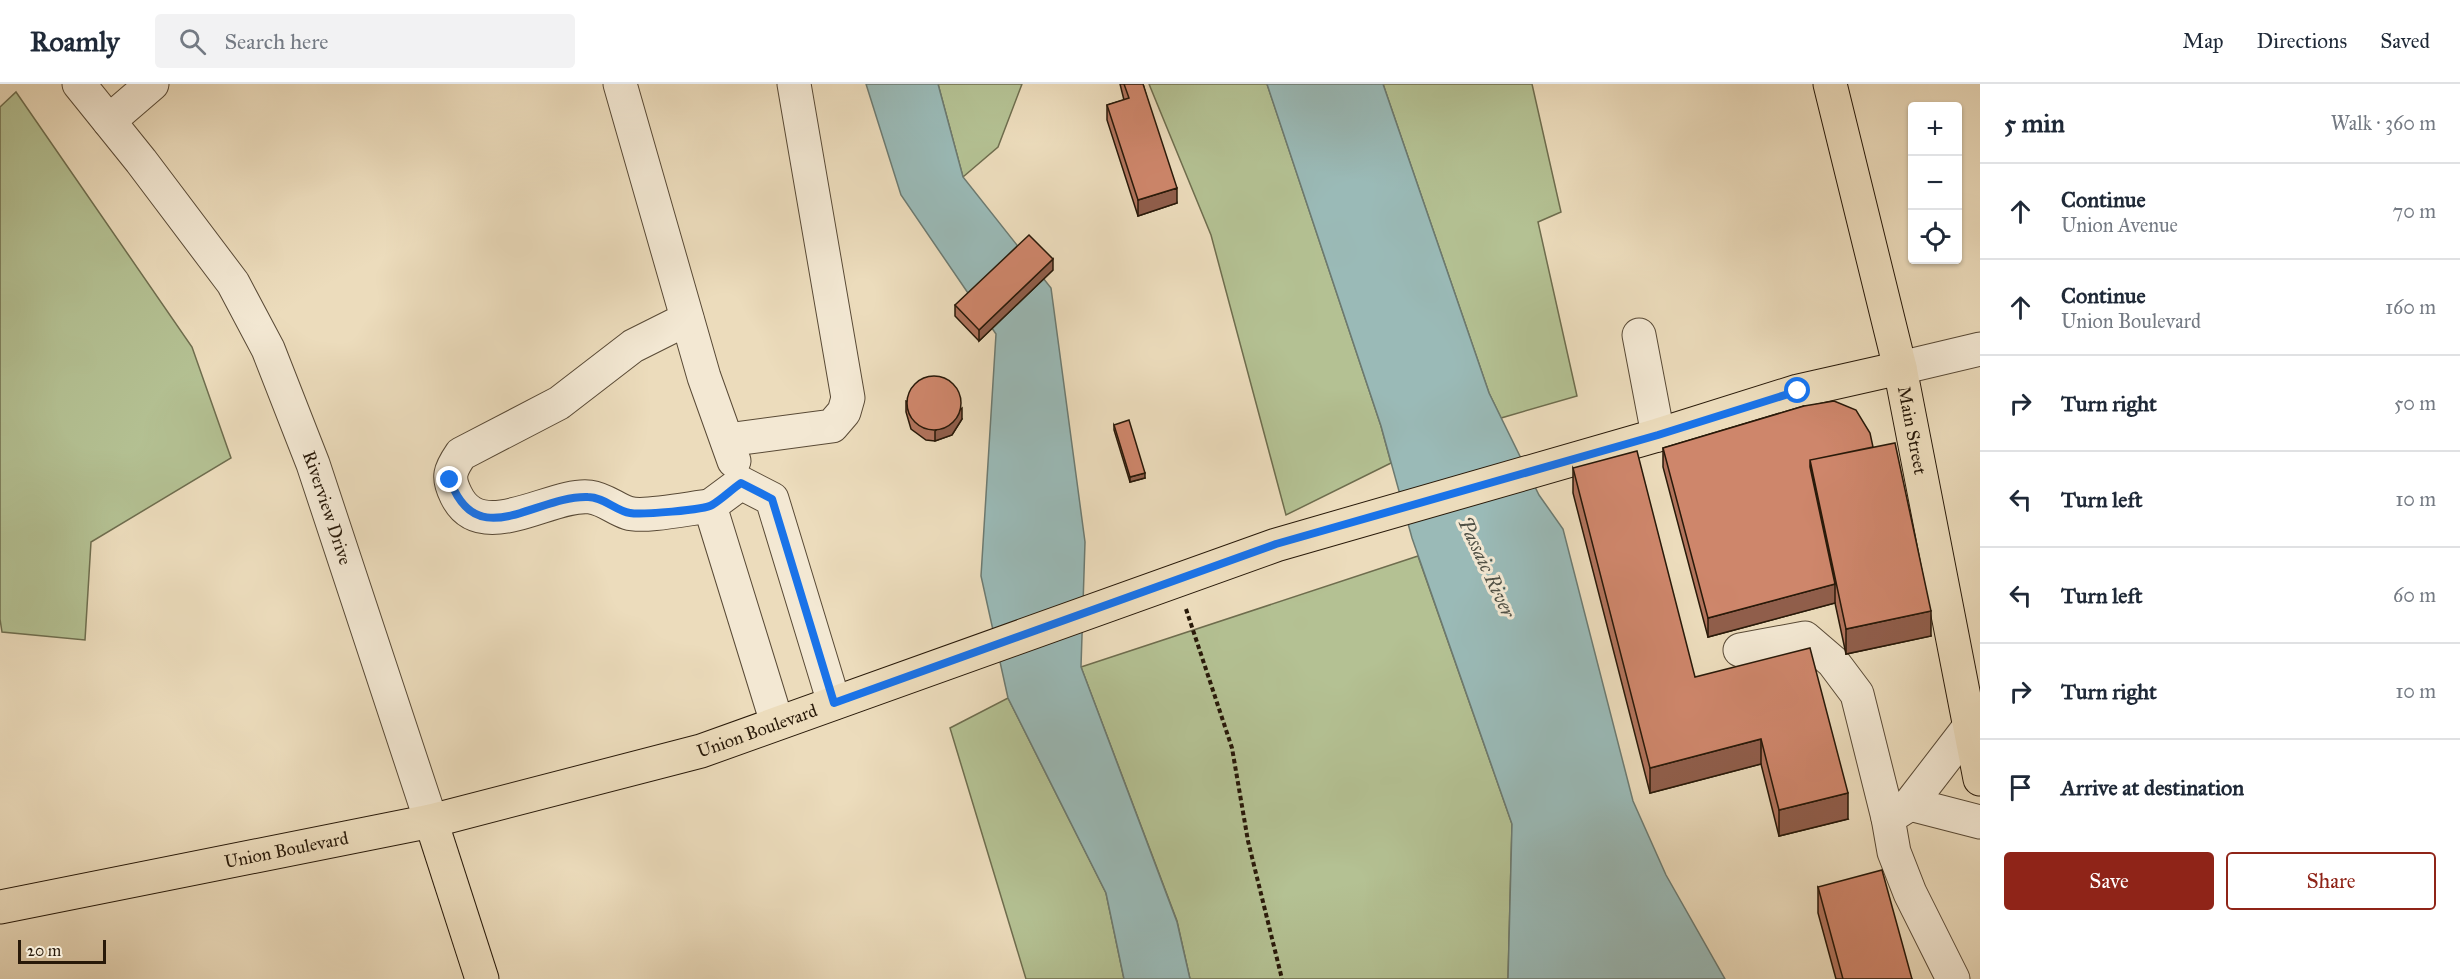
<!DOCTYPE html>
<meta charset="utf-8">
<style>
body{margin:0;font-family:"IM FELL Great Primer",serif;background:#f2f2f3;color:#1f2937}
.controls{position:absolute;right:18px;top:18px;display:grid;overflow:hidden;border-radius:6px;box-shadow:0 2px 4px #0004}
.controls button{width:54px;height:54px;display:grid;place-items:center;padding:0;border:0;border-bottom:2px solid #e0e1e3;background:#fff;color:#1f2937;font:30px sans-serif}
.scale{position:absolute;left:18px;bottom:15px;width:88px;box-sizing:border-box;padding-left:6px;border:3px solid #281909;border-top:0;font-size:16px;line-height:21px;white-space:nowrap;color:#281909;-webkit-text-stroke:4px #f3e8d3;paint-order:stroke}
.stop{position:absolute;width:18px;height:18px;margin:-14px;border:4px solid #1a73e8;border-radius:50%;background:#fff}
.stop.end{background:#1a73e8;border-color:#fff;box-shadow:0 2px 6px #0008}
.list{margin:0;padding:0;list-style:none}
h2{display:flex;justify-content:space-between;align-items:center;height:78px;margin:0;padding:0 24px;font-size:26px}
h2 small{font-size:20px;font-weight:400;color:#747a83}
.list li{display:grid;grid-template-columns:39px 1fr auto;gap:18px;align-items:center;box-sizing:border-box;height:96px;padding:0 24px;border-top:2px solid #e0e1e3}
.list b{display:block;font-size:22px;white-space:nowrap}
.list p{margin:0;font-size:20px;white-space:nowrap;color:#747a83}
.list em{font-size:20px;font-style:normal;color:#747a83}
.actions{display:flex;gap:12px;padding:18px 24px}
.actions a{flex:1;padding:14px 0;border:2px solid #8f2418;border-radius:6px;text-align:center;font-size:21px;color:#8f2418}
.actions .main{background:#8f2418;color:#fff}
.icon{flex:none;width:33px;height:33px;fill:none;stroke:currentColor;stroke-width:2;stroke-linecap:round;stroke-linejoin:round}
.map{position:relative;flex:none;width:1980px;height:895px;overflow:hidden}
header{display:flex;align-items:center;gap:36px;box-sizing:border-box;height:84px;padding:0 30px;background:#fff;border-bottom:2px solid #e0e1e3}
header strong{font-size:28px}
nav{display:flex;gap:33px;margin-inline-start:auto;font-size:21px}
.search{width:420px;height:54px;background:#f2f2f3;display:flex;align-items:center;gap:15px;box-sizing:border-box;padding:0 21px;border-radius:6px;color:#747a83;font-size:22px}
main{display:flex}
aside{flex:1;background:#fff}
.map>svg:first-child{display:block}
</style>
<header>
<strong>Roamly</strong>
<div class="search"><svg class="icon" aria-label="search" viewBox="0 0 24 24"><circle cx="10" cy="10" r="6"/><path d="M15 15l6 6"/></svg>Search here</div>
<nav><a>Map</a><a>Directions</a><a>Saved</a></nav>
</header>
<main>
<div class="map">
<svg width="1980" height="895" viewBox="0 0 1980 895">
<rect width="100%" height="100%" fill="#ecdcbc"/>
<filter id="stains"><feTurbulence type="fractalNoise" baseFrequency=".00333" numOctaves="4"/><feColorMatrix values="0 0 0 0 .2 0 0 0 0 .09 0 0 0 0 .02 0 0 0 .5 -.17"/></filter>
<radialGradient id="worn" r=".72"><stop offset=".6" stop-color="#630" stop-opacity="0"/><stop offset="1" stop-color="#630" stop-opacity=".3"/></radialGradient>
<path fill="#b4c193" stroke="#6e6d4e" stroke-width="1.5" d="M938,0H1022L998,63L963,93Z
M1149,0H1267L1381,342L1391,379L1286,431L1211,151Z
M1383,0H1532L1561,128L1538,138L1577,312L1501,334L1489,309Z
M16,8L192,263L231,374L91,458L85,556L2,548L0,535V23Z
M1418,472L1512,740L1508,895H1190L1177,837L1081,583Z
M1008,614L1106,809L1124,895H1026L950,644Z"/>
<path fill="#9abab7" stroke="#6c7a71" stroke-width="1.5" d="M866,0H938L963,93L1051,204L1085,458L1081,583L1177,838L1190,895H1124L1106,809L1008,614L981,492L996,250L901,111Z
M1267,0H1383L1489,309L1539,411L1563,445L1633,717L1666,791L1725,895H1508L1512,740L1412,454L1381,342Z"/>
<g fill="none" stroke-linecap="round" stroke-linejoin="round">
<defs>
<g id="minor">
<path id="s1" d="M79,0L141,77L233,199L268,265L313,380L431,737"/>
<path d="M620,0L704,293L734,377"/>
<path d="M109,37L152,0"/>
<path d="M687,235L633,262L559,319L461,370C450,386 447,393 456,411C481,463 552,408 590,413C605,415 615,425 628,429C644,434 691,424 710,422"/>
<path d="M1639,251L1658,351"/>
<path d="M1900,284L1980,265"/>
<path d="M727,356L832,342L844,328L848,314L794,0"/>
<path d="M1740,566L1805,554L1833,578L1857,610L1888,734"/>
<path d="M777,639L710,422L741,399L772,415L834,619"/>
<path d="M1910,720L1980,738"/>
<path d="M1953,895L1910,809L1894,768L1888,734L1910,720L1970,642"/>
</g>
<g id="major">
<path id="s2" d="M1830,0L1900,284L1980,695"/>
<path d="M431,737L482,895"/>
<path id="s3" d="M0,823L431,737L701,667L1276,461L1658,351L1798,307L1900,284"/>
</g>
</defs>
<use href="#minor" stroke="#594a36" stroke-width="35"/>
<use href="#major" stroke="#281909" stroke-width="35"/>
<path stroke="#281909" stroke-width="4" stroke-dasharray="4.5 3" stroke-linecap="butt" d="M1186,525L1232,664L1248,757L1282,895"/>
<use href="#minor" stroke="#f3e8d3" stroke-width="33"/>
<use href="#major" stroke="#ecdcbc" stroke-width="33"/>
</g>
<path fill="#b1735c" stroke="#281909" stroke-width="1.5" d="M1120,0H1143L1177,119L1138,132L1107,36V21L1124,16Z
M1053,186L979,257L955,232V221Z
M906,317L962,335L952,351L935,357L926,356L911,345L906,328Z
M1804,322L1931,552L1846,570L1835,519L1708,553L1663,383V364Z
M1114,341L1145,394L1130,398L1114,346Z
M1573,384L1695,593L1848,735L1779,752L1761,680L1650,709L1573,409Z
M1818,803L1912,895H1836L1818,829Z"/>
<path fill="#905e4b" stroke="#281909" stroke-width="1.5" d="M1177,104V119L1138,132V116Z
M1053,175V186L979,257V246Z
M962,324V335L952,351L935,357V347Z
M1145,389V394L1130,398V393Z
M1835,500V519L1708,553V534Z
M1931,527V552L1846,570V545Z
M1761,655V680L1650,709V684Z
M1848,709V735L1779,752V726Z"/>
<path fill="#ce866b" stroke="#281909" stroke-width="1.5" d="M1124,0H1143L1177,104L1138,116L1107,21L1129,14Z
M1029,151L1053,175L979,246L955,221Z
M907 319a27 27 0 1 1 54 0a27 27 0 1 1-54 0Z
M1834,317L1856,326L1870,349L1873,363L1810,376V383L1835,500L1708,534L1663,364L1804,322Z
M1129,336L1145,389L1130,393L1114,341Z
M1895,359L1931,527L1846,545L1810,376Z
M1637,367L1695,593L1810,564L1848,709L1779,726L1761,655L1650,684L1573,384Z
M1882,786L1912,895H1843L1818,803Z"/>
<g fill="none" stroke-linecap="round" stroke-linejoin="round">
<path stroke="#1a73e8" stroke-width="8" d="M450,396C477,471 536,411 588,413C604,413 616,427 630,429C641,431 704,426 712,421C722,415 731,406 741,399L772,415L834,619L1276,460L1658,351L1798,307"/>
</g>
<g text-anchor="middle" stroke-width="6" stroke-linejoin="round" paint-order="stroke">
<g font-size="18" fill="#281909" stroke="#f3e8d3">
<text dy="6" stroke="none"><textPath href="#s2" startOffset="356">Main Street</textPath></text>
<text dy="6" stroke="none"><textPath href="#s1" startOffset="496">Riverview Drive</textPath></text>
<text dy="6" stroke="none"><textPath href="#s3" startOffset="778">Union Boulevard</textPath></text>
<text dy="6" stroke="none"><textPath href="#s3" startOffset="292">Union Boulevard</textPath></text>
</g>
<g font-size="20" font-style="italic" fill="#505146" stroke="#f3e8d3">
<text transform="translate(1487 483) rotate(65)" y="7">Passaic River</text>
</g>
</g>
<rect width="100%" height="100%" filter="url(#stains)"/>
<rect width="100%" height="100%" fill="url(#worn)"/>
</svg>
<div class="controls">
<button>+</button>
<button>−</button>
<button><svg class="icon" aria-label="locate" viewBox="0 0 24 24"><circle cx="12" cy="12" r="6"/><path d="M12 2v4M12 18v4M2 12h4M18 12h4"/></svg></button>
</div>
<div class="scale">20 m</div>
<div class="stop" style="left:1798px;top:307px"></div>
<div class="stop end" style="left:450px;top:396px"></div>
</div>
<aside>
<h2>5 min<small>Walk · 360 m</small></h2>
<ul class="list">
<li><svg class="icon" aria-label="ahead" viewBox="0 0 24 24"><path d="M12 20V5M6 11l6-6 6 6"/></svg><div><b>Continue</b><p>Union Avenue</p></div><em>70 m</em></li>
<li><svg class="icon" aria-label="ahead" viewBox="0 0 24 24"><path d="M12 20V5M6 11l6-6 6 6"/></svg><div><b>Continue</b><p>Union Boulevard</p></div><em>160 m</em></li>
<li><svg class="icon" aria-label="right" viewBox="0 0 24 24"><path d="M7 20v-9h11M14 6l5 5-5 5"/></svg><div><b>Turn right</b></div><em>50 m</em></li>
<li><svg class="icon" aria-label="left" viewBox="0 0 24 24"><path d="M17 20v-9H6M10 6l-5 5 5 5"/></svg><div><b>Turn left</b></div><em>10 m</em></li>
<li><svg class="icon" aria-label="left" viewBox="0 0 24 24"><path d="M17 20v-9H6M10 6l-5 5 5 5"/></svg><div><b>Turn left</b></div><em>60 m</em></li>
<li><svg class="icon" aria-label="right" viewBox="0 0 24 24"><path d="M7 20v-9h11M14 6l5 5-5 5"/></svg><div><b>Turn right</b></div><em>10 m</em></li>
<li><svg class="icon" aria-label="arrive" viewBox="0 0 24 24"><path d="M6 21V4h12l-3 4 3 4H6"/></svg><div><b>Arrive at destination</b></div></li>
</ul>
<div class="actions"><a class="main">Save</a><a>Share</a></div>
</aside>
</main>
